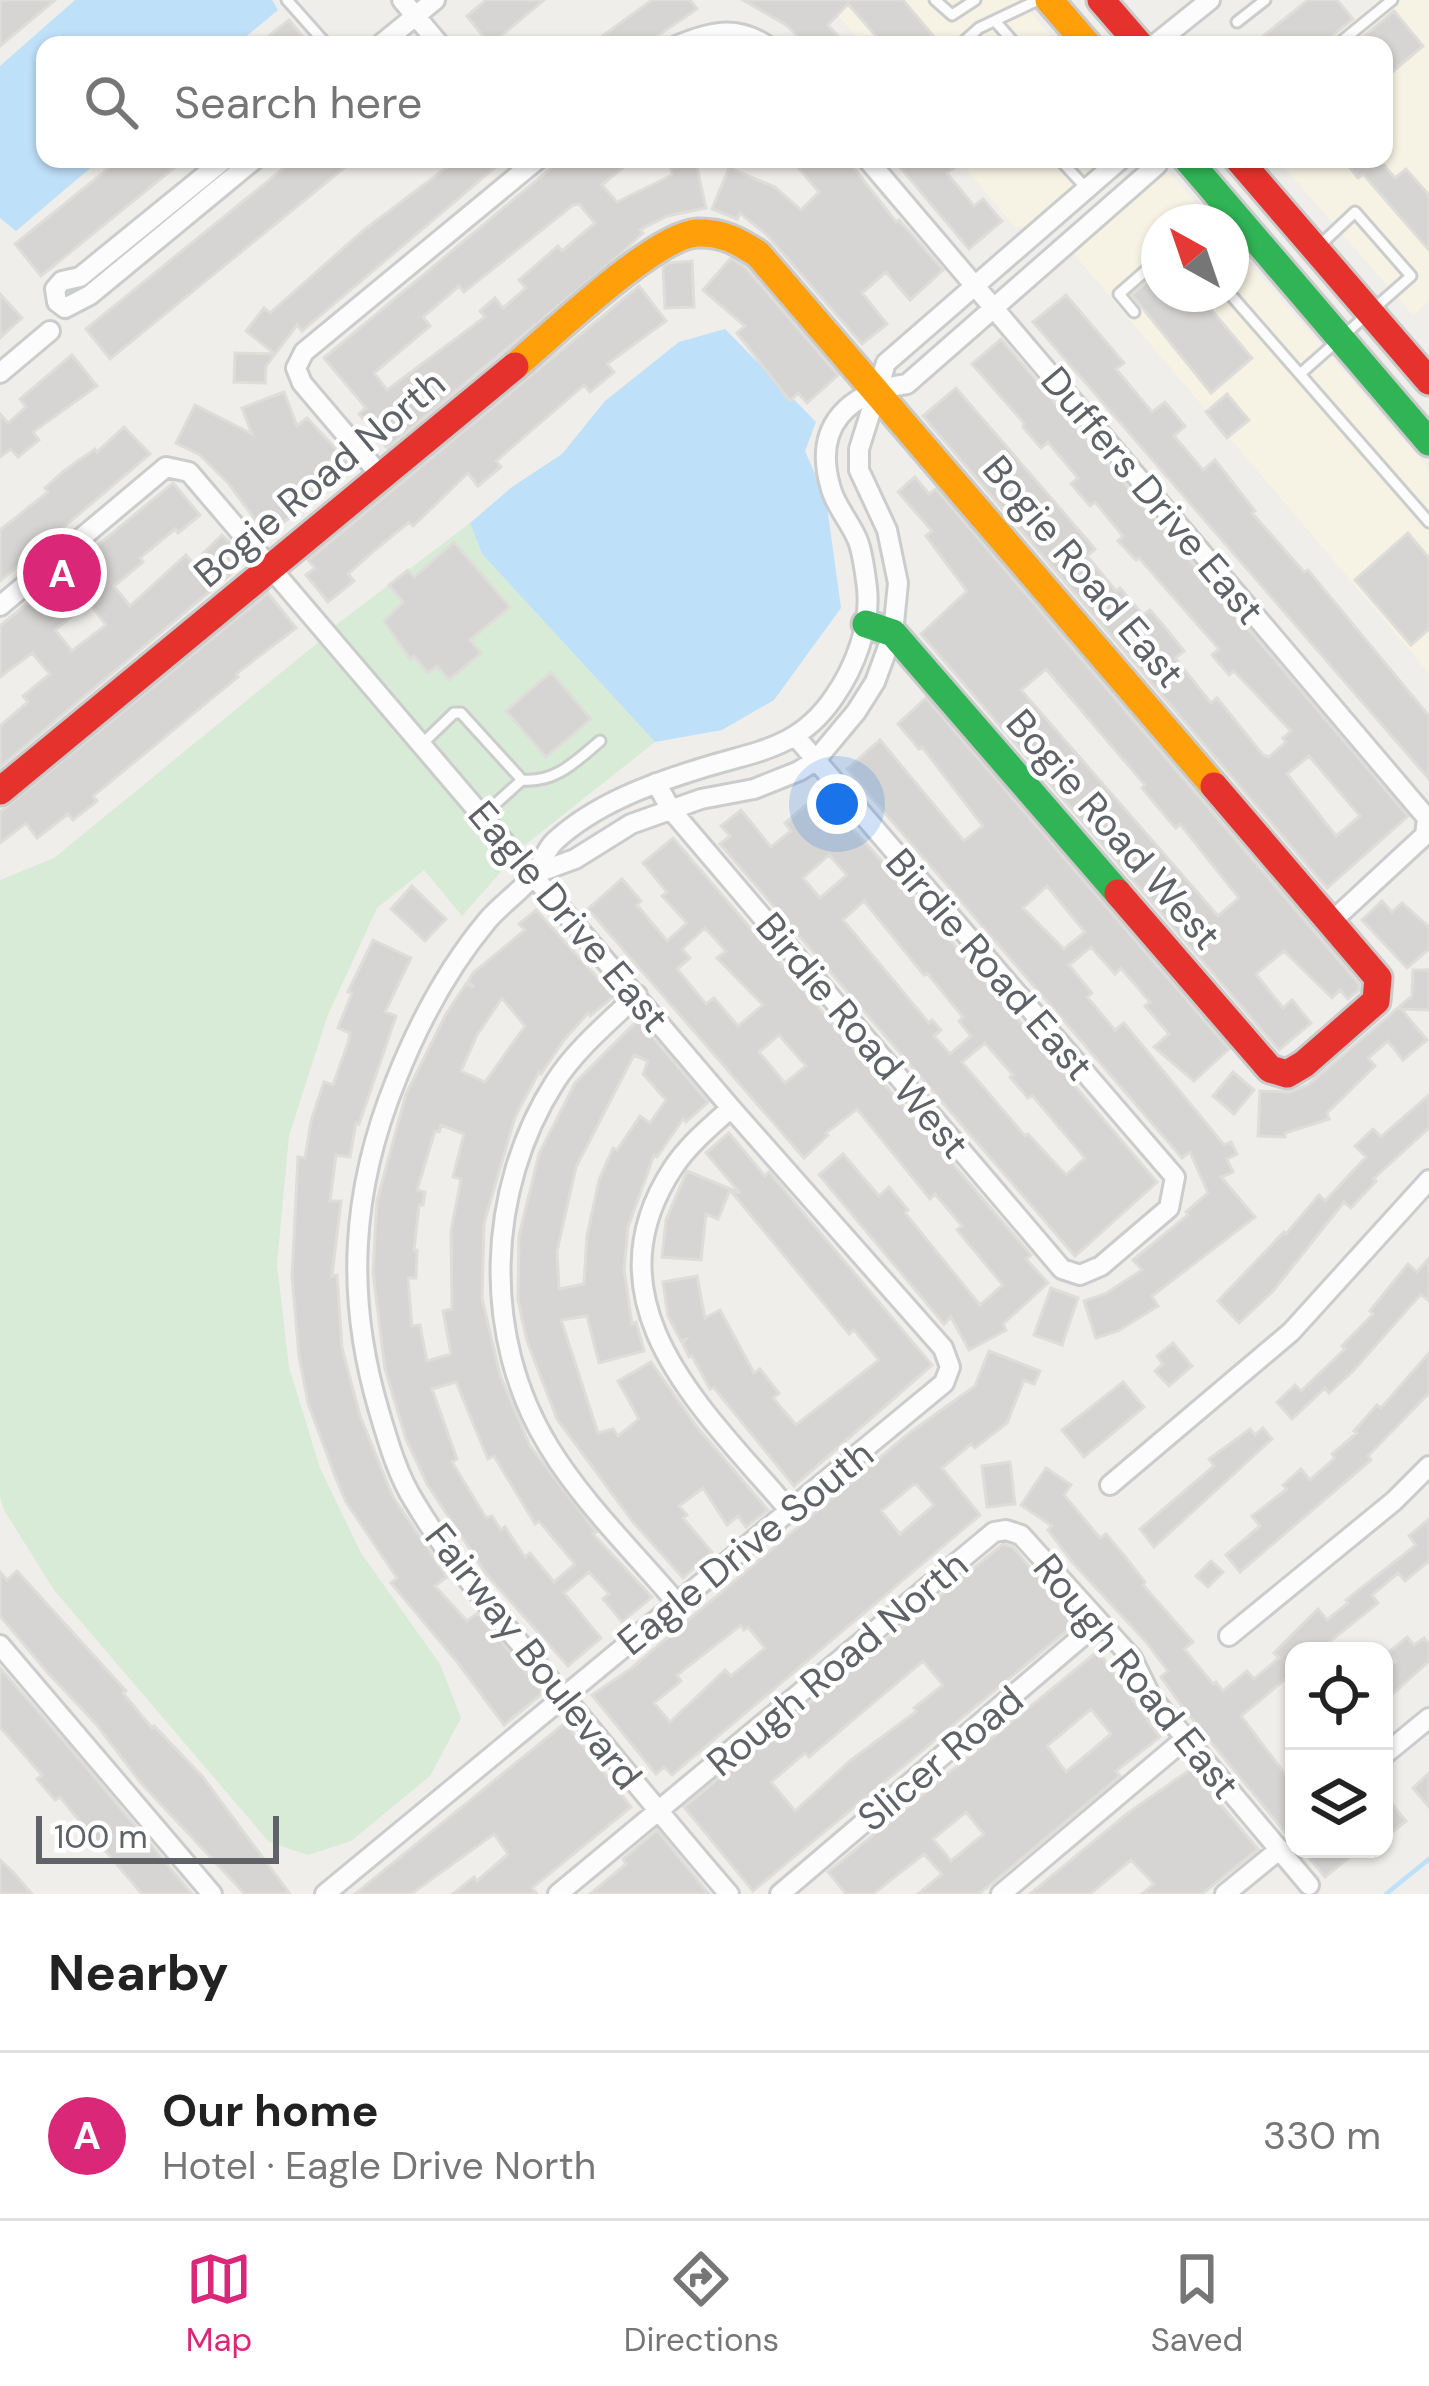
<!DOCTYPE html>
<meta charset="utf-8">
<style>
body{margin:0;font-family:"DM Sans",sans-serif;background:#f6f6f6;color:#222}
.controls{position:absolute;right:36px;bottom:36px;display:grid;overflow:hidden;border-radius:24px;box-shadow:0 3px 9px #0004}
.controls button{width:108px;height:108px;display:grid;place-items:center;padding:0;border:0;border-bottom:3px solid #e0e0e0;background:#fff;color:#222;font:60px sans-serif}
.compass{position:absolute;left:1141px;top:204px;width:108px;height:108px;border-radius:50%;background:#fff;box-shadow:0 3px 9px #0004;rotate:320deg}
.scale{position:absolute;left:36px;bottom:30px;width:243px;box-sizing:border-box;padding-left:12px;border:6px solid #5f6368;border-top:0;font-size:33px;line-height:42px;white-space:nowrap;color:#5f6368;-webkit-text-stroke:9px #fff;paint-order:stroke}
.you{position:absolute;left:837px;top:804px;width:42px;height:42px;margin:-30px;border:9px solid #fff;border-radius:50%;background:#1a73e8;box-shadow:0 0 0 18px #1a73e833}
.badge{display:grid;place-items:center;width:78px;height:78px;border-radius:50%;background:#db2777;color:#fff;font-size:39px;font-weight:700}
.pin{position:absolute;translate:-50% -50%;border:6px solid #fff;box-shadow:0 3px 12px #0006}
.list{margin:0;padding:0;list-style:none}
h2{display:flex;justify-content:space-between;align-items:center;height:156px;margin:0;padding:0 48px;font-size:51px}
h2 small{font-size:39px;font-weight:400;color:#767676}
.list li{display:grid;grid-template-columns:78px 1fr auto;gap:36px;align-items:center;box-sizing:border-box;height:168px;padding:0 48px;border-top:3px solid #e0e0e0}
.list b{display:block;font-size:45px;white-space:nowrap}
.list p{margin:0;font-size:39px;white-space:nowrap;color:#767676}
.list em{font-size:39px;font-style:normal;color:#767676}
.icon{flex:none;width:66px;height:66px;fill:none;stroke:currentColor;stroke-width:2;stroke-linecap:round;stroke-linejoin:round}
.map{position:relative;flex:none;width:1429px;height:1894px;overflow:hidden}
.search{position:absolute;background:#fff;box-shadow:0 3px 9px #0004;left:36px;right:36px;top:36px;height:132px;display:flex;align-items:center;gap:30px;box-sizing:border-box;padding:0 42px;border-radius:24px;color:#767676;font-size:45px}
.sheet{height:324px;background:#fff}
nav{display:flex;justify-content:space-around;align-items:center;box-sizing:border-box;height:168px;border-top:3px solid #e0e0e0;background:#fff;font-size:33px;color:#767676}
nav a{display:grid;justify-items:center;gap:6px}
nav .on{color:#db2777}
.map>svg:first-child{display:block}
</style>
<div class="map">
<svg width="1429" height="1894" viewBox="0 0 1429 1894">
<rect width="100%" height="100%" fill="#efeeea"/>
<path fill="#f7f3e4" d="M826,0H1020L1059,45H863Z
M1378,0H1429V301L1413,315L1277,159H1384V45H1324Z
M958,159H1130L1049,225L1015,227Z
M1158,159L1213,222H1159V294H1231V242L1429,469V673L1063,241Z"/>
<path fill="#d8ebd6" d="M470,523L482,554L655,742L525,845L513,837L332,628Z
M321,640L502,852L507,865L462,916L424,870L377,908L327,1017L289,1136L277,1264L289,1367L320,1468L361,1553L440,1664L461,1718L430,1776L351,1841L308,1855L269,1842L54,1590L4,1510L0,1496V880L54,858Z"/>
<path fill="#bfe0f9" d="M75,0H272L278,10L236,45H45V159H101L16,231L0,218V66Z
M725,329L816,422L805,451L826,499L841,608L774,700L722,730L655,742L482,554L470,523L512,487L562,454L605,401L679,342Z"/>
<g fill="none" stroke-linecap="round" stroke-linejoin="round">
<path stroke="#bfe0f9" stroke-width="4.5" d="M1386,1894L1429,1859"/>
</g>
<path fill="#d6d5d3" stroke="#deddd9" stroke-width="3" fill-rule="evenodd" d="M0,0H55L0,46Z
M486,0H544L490,45L467,16Z
M652,0H690L697,9L644,45H590Z
M743,0H903L941,45H884L848,4L828,25L846,45H807L786,25Z
M1308,0H1337L1353,19L1321,45H1252Z
M1394,11L1423,46L1384,79V45H1371L1364,36Z
M289,20L310,45H259L275,31Z
M120,159H185L41,276L15,244Z
M295,159H355L110,359L86,329Z
M458,159H505L302,331L297,325L275,354L246,331L264,308L270,313L364,230Z
M562,159H633L602,185L617,202L672,175L671,168L696,163L706,208L667,216L640,230L643,233L615,259L387,448L359,414L366,408L324,358ZM579,204L595,223L562,251L558,246L519,280L526,288L503,308L495,298L480,311L485,317L387,390L374,373L430,326L423,317L459,286L464,292L573,205Z
M804,159H847L896,222L899,220L943,270L910,300L886,272L862,293L887,324L862,344L767,235L740,213L737,219L712,209L729,168L775,187L801,210L819,192L796,165Z
M893,159H948L955,167L947,173L974,206L983,199L1002,221L969,249Z
M1343,159H1379L1395,178L1406,169L1429,195V250L1363,174L1358,178Z
M731,258L746,268L838,375L807,403L798,393L790,401L737,333L745,326L703,290Z
M692,261L694,307L665,308L663,267L668,263Z
M1159,271V294H1198L1252,358L1211,393L1132,295Z
M639,286L666,321L607,364L614,372L590,392L584,385L496,461L501,467L478,486L468,473L413,526L409,522L375,550L348,574L354,581L328,602L306,575L315,568L308,560Z
M0,294L22,318L0,338Z
M1066,295L1124,363L1116,369L1152,412L1165,402L1185,426L1174,436L1203,470L1215,460L1255,511L1252,513L1304,572L1308,570L1429,716V779L1033,322Z
M1001,339L1408,816L1327,888L923,416L956,388L1095,549L1087,556L1116,591L1120,588L1143,615L1150,610L1168,631L1184,651L1175,658L1211,703L1217,698L1263,755L1269,757L1286,742L1283,738L1291,731L1234,671L1229,675L1212,655L1219,649L1139,558L1136,560L1118,541L1123,536L1095,502L1090,506L1071,484L1078,478L1048,442L1041,448L1023,427L1024,423L972,364ZM1309,756L1360,816L1336,836L1287,774Z
M235,353L275,354L266,366L265,383L234,382Z
M72,355L97,386L33,432L39,440L18,457L11,449L0,457V414L8,423L26,407L20,399Z
M284,392L297,426L307,418L352,466L267,536L229,484L200,455L176,443L195,405L252,434L242,408Z
M1227,394L1249,420L1227,438L1206,412Z
M124,427L150,454L0,581V530L48,492L45,488L65,470L95,449L97,452Z
M915,477L929,494L936,489L1359,984V990L1348,999L1340,990L1332,998L1284,951L1256,974L1283,1008L1292,1000L1311,1023L1279,1050L921,634L967,591L926,536L932,531L898,492ZM1046,669L1145,785L1142,788L1167,818L1176,828L1180,824L1239,898L1218,916L1021,690Z
M173,483L200,515L178,533L175,529L140,558L143,562L114,586L130,606L186,555L193,563L222,535L239,551L230,560L238,568L0,767V726L28,702L23,696L50,674L32,653L0,677V626ZM89,602L106,625L72,651L55,630Z
M1408,533L1429,558V629L1411,645L1355,580Z
M454,542L510,607L470,640L481,653L449,680L437,666L428,673L414,656L410,659L384,621L403,602L389,585L408,570L414,577Z
M268,593L296,628L236,674L238,677L93,796L97,801L73,820L68,814L37,838L26,823L0,843V812Z
M551,672L591,719L546,757L506,711Z
M926,698L1229,1049L1194,1081L1154,1047L1169,1034L1145,1006L1150,1002L1121,968L1115,974L1091,947L1069,965L1092,993L1087,997L1115,1030L1124,1023L1224,1145L1231,1142L1237,1154L1227,1159L1233,1172L1221,1177L1255,1217L1152,1296L1158,1306L1118,1331L1096,1338L1084,1301L1105,1294L1142,1270L1133,1260L1188,1215L1186,1212L1208,1193L1190,1152L1182,1158L847,769L880,740L964,841L983,826L922,747L919,749L898,724ZM1047,886L1085,932L1064,949L1023,908Z
M820,793L898,879L1157,1182L1075,1256L720,844L730,836L721,826L741,810L771,847L791,831L785,823ZM829,855L847,875L820,898L803,878ZM864,901L924,975L927,973L963,1017L959,1021L971,1036L950,1054L934,1036L941,1030L932,1020L929,1023L843,920ZM985,1043L1013,1075L1010,1077L1028,1098L1032,1095L1085,1158L1066,1175L1028,1134L1025,1136L962,1062Z
M673,838L1031,1255L1026,1259L1048,1283L1003,1324L1006,1330L969,1350L951,1317L944,1324L819,1175L843,1154L879,1196L889,1187L908,1210L905,1213L980,1305L1003,1285L957,1230L962,1226L935,1194L930,1199L857,1109L826,1133L828,1135L804,1158L588,909L622,879L641,901L637,905L667,941L687,923L662,896L667,892L643,863ZM705,928L726,951L717,958L763,1005L738,1026L714,998L706,1004L677,969L690,958L682,949ZM779,1035L806,1066L785,1083L759,1052Z
M412,886L446,919L425,941L391,909Z
M1382,901L1392,912L1402,903L1429,927V949L1407,968L1362,920Z
M536,910L614,996L590,1016L588,1013L564,1040L541,1074L539,1072L515,1117L484,1223L482,1298L500,1375L530,1446L596,1532L593,1534L652,1597L622,1622L603,1599L609,1594L589,1572L564,1593L601,1638L568,1666L487,1575L427,1484L406,1439L385,1369L373,1272L377,1201L406,1094L446,1014L466,984L474,987L468,982L473,973L525,930L519,924ZM502,998L525,1026L485,1082L461,1071L477,1035ZM441,1125L464,1134L453,1177L461,1179L451,1231L452,1309L443,1311L451,1354L427,1361L420,1325L412,1326L408,1278H416L417,1250H414L419,1205H423L425,1192L417,1190L435,1131L439,1132ZM456,1382L488,1459L494,1456L535,1524L539,1521L575,1564L554,1582L530,1553L525,1557L505,1527L501,1530L492,1516L486,1518L452,1462L457,1459L432,1389Z
M373,940L411,958L385,1012L396,1016L359,1124L356,1123L350,1157L336,1155L330,1201H341L332,1276L337,1275L342,1348L360,1416L393,1497L447,1577L435,1586L467,1621L478,1613L543,1693L504,1725L458,1663L391,1583L397,1578L346,1502L335,1476L308,1403L299,1356L292,1277L298,1157L305,1158L311,1121L324,1082L333,1085L348,1043L350,1033L338,1028L352,993L348,992Z
M1413,970H1429V1010L1401,1009L1427,1040L1403,1060L1388,1041L1368,1058L1375,1066L1327,1113L1329,1119L1285,1133V1137L1258,1136L1260,1091L1290,1092L1308,1085L1412,996Z
M638,1020L708,1102L686,1122L683,1119L657,1157L654,1155L628,1227L624,1270L632,1324L636,1322L644,1351L599,1363L587,1316L561,1320L598,1433L613,1429L618,1436L639,1419L618,1381L651,1362L697,1427L768,1510L746,1527L738,1516L727,1525L703,1488L679,1506L687,1515L683,1518L712,1552L683,1578L633,1522L557,1419L527,1341L518,1300L519,1236L539,1154L575,1083ZM634,1055L648,1061L643,1074L666,1100L650,1123L640,1116L617,1150L613,1148L599,1180L587,1236L584,1284L559,1289L557,1251L576,1167Z
M1233,1072L1254,1090L1234,1114L1213,1096Z
M1429,1095V1128L1373,1179L1376,1181L1351,1208L1344,1202L1273,1291L1239,1323L1218,1301L1284,1232L1286,1234L1319,1195L1325,1201L1366,1157L1355,1146L1373,1129L1381,1137Z
M729,1133L765,1176L769,1172L932,1365L794,1486L714,1388L710,1389L692,1356L689,1357L683,1344L686,1339L681,1341L668,1316L663,1282L697,1276L705,1318L720,1310L754,1373L760,1369L779,1393L773,1398L796,1425L879,1360L854,1330L849,1334L730,1190L718,1219L706,1214L701,1260L662,1257L666,1220L687,1171L740,1193L706,1153Z
M1429,1258V1301L1421,1294L1353,1371L1329,1393L1325,1388L1292,1419L1277,1402L1295,1385L1301,1391L1345,1349L1342,1346L1373,1314L1370,1311L1408,1264L1417,1272Z
M1051,1288L1078,1298L1062,1345L1034,1335Z
M1173,1343L1192,1366L1169,1386L1155,1371L1163,1364L1157,1356Z
M989,1351L1040,1371L1034,1384L1024,1380L1007,1423L975,1448L971,1444L942,1468L980,1515L672,1775L664,1767L656,1774L592,1695L633,1667L908,1434L975,1386ZM913,1485H917L934,1505L900,1534L881,1511ZM741,1625L744,1630L748,1627L765,1648L731,1676L725,1670L670,1722L654,1703L681,1681L677,1675Z
M1429,1353V1393L1368,1456L1371,1460L1240,1572L1226,1555L1260,1526L1252,1516L1287,1489L1283,1485L1301,1469L1310,1480L1335,1458L1332,1454L1357,1433L1354,1431L1377,1405L1381,1408Z
M1123,1382L1144,1407L1084,1457L1062,1430Z
M1263,1428L1272,1439L1154,1547L1140,1529L1214,1466L1209,1459L1250,1429L1255,1435Z
M1010,1462L1015,1504L987,1507L982,1466Z
M1046,1468L1071,1485L1064,1495L1100,1538L1106,1534L1123,1554L1145,1582L1143,1585L1193,1642L1184,1649L1213,1684L1216,1682L1223,1691L1247,1671L1254,1679L1279,1658L1274,1653L1318,1609L1327,1620L1348,1603L1346,1600L1416,1545L1409,1536L1429,1519V1561L1405,1581L1398,1573L1372,1595L1378,1603L1318,1651H1294V1672L1241,1716L1294,1786V1843L1184,1709L1161,1677L1168,1671L1147,1643L1073,1563L1048,1530L1052,1526L1021,1505Z
M1003,1544L1013,1547L1076,1623L753,1891L684,1807ZM923,1661L943,1685L914,1708L917,1711L851,1760L795,1811L771,1782L805,1753L809,1757Z
M1211,1561L1223,1572L1208,1587L1196,1576Z
M17,1571L126,1691L123,1693L152,1728L154,1726L202,1776L290,1894H245L141,1783L97,1725L48,1673L0,1616V1572L7,1580Z
M1407,1637L1414,1645L1424,1638L1429,1644V1661L1384,1702V1671L1396,1661L1389,1652Z
M1098,1651L1160,1737L1116,1771L1120,1776L979,1894H918L942,1874L924,1854L873,1894H846L828,1872ZM1091,1709L1111,1734L1066,1772L1047,1746ZM966,1812L984,1834L951,1861L933,1839Z
M0,1668L71,1749L192,1894H142L98,1842L95,1845L85,1834L88,1831L60,1797L55,1800L37,1779L42,1775L0,1727Z
M565,1723L631,1807L532,1888L537,1894H453L474,1877L477,1881L508,1854L494,1834L411,1894H355Z
M1191,1769L1258,1849L1202,1894H1142L1154,1884L1131,1860L1090,1894H1030L1128,1813Z
M1429,1773V1807L1413,1788Z
M1392,1804L1406,1821L1384,1839V1811Z
M657,1830L709,1894H590L626,1864L623,1859Z
M1302,1849H1360L1325,1877Z
M0,1860L13,1872L32,1894H0Z"/>
<g fill="none" stroke-linecap="round" stroke-linejoin="round">
<defs>
<path id="lane" d="M287,0L327,45
M935,0L952,15L975,0
M995,21L1016,45
M1237,22L1265,0
M960,45L979,28L1038,0
M1337,45L1392,0
M1068,159L1063,163L1087,189
M1230,294L1429,522
M1134,312L1119,294L1159,259
M1300,374L1411,276L1355,212L1319,246
M422,744L454,713H461L522,780C556,783 576,761 600,741
M483,815L522,780"/>
<path id="street" d="M402,0L440,45
M380,45L435,0
M678,45C710,32 735,25 766,45
M1154,45L1210,0
M225,159L80,277L62,281L55,289L57,302L65,308L90,295L255,159
M867,159L1427,818L1425,835L1331,922
M0,373L50,331
M381,476L302,383L296,368L304,352L538,159
M0,606L166,467L189,472L731,1108L943,1348L950,1367L944,1383L325,1894
M656,783L672,811L1062,1269L1080,1275L1101,1266L1169,1208L1175,1177L796,737
M534,874L575,859L631,824L701,799L754,789L799,771L815,761L856,712L875,682L893,633L898,583L887,530L859,470V449L886,363L1121,159
M637,995C609,1022 576,1049 555,1082C486,1190 481,1337 549,1447C584,1504 634,1552 677,1603
M731,1108C711,1126 688,1145 673,1168C583,1305 706,1412 790,1511
M1110,1485L1291,1332L1429,1180
M1229,1636L1394,1501L1429,1466
M0,1645L212,1894
M1384,1755L1429,1718
M558,1894L994,1532L1006,1530L1021,1535L1132,1658L1151,1697L1309,1885
M729,1894C670,1826 613,1755 555,1686C506,1626 454,1568 414,1501C397,1474 388,1441 379,1411C345,1296 351,1191 396,1080C419,1022 447,969 487,921C501,904 522,891 535,873C543,863 545,850 555,841C595,804 650,784 702,768C756,751 799,749 834,697C855,667 871,625 867,588C865,573 863,554 858,541C851,523 836,507 831,489C812,426 848,392 907,384L1157,165L1158,159
M780,1894L1099,1622
M1001,1894L1185,1739
M1225,1894L1280,1849"/>
<path id="fast" d="M1187,159L1429,442
M866,624L893,633L1118,893"/>
<path id="slow" d="M1049,0L1088,45
M515,366C551,336 655,235 697,233C722,232 738,241 758,254L1214,786"/>
<path id="jam" d="M1101,0L1140,45
M1238,159L1429,381
M0,791L515,366
M1118,893L1270,1069L1287,1074L1304,1064L1376,1001L1378,978L1214,786"/>
</defs>
<use href="#lane" stroke="#cbcccc" stroke-width="15"/>
<use href="#street" stroke="#cbcccc" stroke-width="24"/>
<use href="#fast" stroke="#cacacb" stroke-width="33"/>
<use href="#slow" stroke="#cacacb" stroke-width="33"/>
<use href="#jam" stroke="#cacacb" stroke-width="33"/>
<use href="#lane" stroke="#fdfcfc" stroke-width="9"/>
<use href="#street" stroke="#fdfcfc" stroke-width="18"/>
<use href="#fast" stroke="#30b455" stroke-width="27"/>
<use href="#slow" stroke="#ff9f0a" stroke-width="27"/>
<use href="#jam" stroke="#e5322d" stroke-width="27"/>
</g>
<g text-anchor="middle" stroke-width="9" stroke-linejoin="round" paint-order="stroke">
<g font-size="39" fill="#5f6368" stroke="#fff">
<text transform="translate(319 478) rotate(-40)" y="14">Bogie Road North</text>
<text transform="translate(1153 495) rotate(50)" y="14">Duffers Drive East</text>
<text transform="translate(1084 571) rotate(50)" y="14">Bogie Road East</text>
<text transform="translate(1114 829) rotate(49)" y="14">Bogie Road West</text>
<text transform="translate(569 916) rotate(50)" y="14">Eagle Drive East</text>
<text transform="translate(990 964) rotate(49)" y="14">Birdie Road East</text>
<text transform="translate(863 1035) rotate(50)" y="14">Birdie Road West</text>
<text transform="translate(745 1547) rotate(-39)" y="14">Eagle Drive South</text>
<text transform="translate(534 1656) rotate(52)" y="14">Fairway Boulevard</text>
<text transform="translate(837 1663) rotate(-40)" y="14">Rough Road North</text>
<text transform="translate(1137 1676) rotate(51)" y="14">Rough Road East</text>
<text transform="translate(940 1758) rotate(-40)" y="14">Slicer Road</text>
</g>
</g>
</svg>
<div class="controls">
<button><svg class="icon" aria-label="locate" viewBox="0 0 24 24"><circle cx="12" cy="12" r="6"/><path d="M12 2v4M12 18v4M2 12h4M18 12h4"/></svg></button>
<button><svg class="icon" aria-label="layers" viewBox="0 0 24 24"><path d="M12 4l9 5-9 5-9-5zM3 14l9 5 9-5"/></svg></button>
</div>
<svg class="compass" viewBox="-18 -18 36 36"><path d="M0-13l5 13h-10z" fill="#e53935"/><path d="M0 13l5-13h-10z" fill="#767676"/></svg>
<div class="scale">100 m</div>
<div class="you"></div>
<div class="pin badge" style="left:62px;top:573px">A</div>
<div class="search"><svg class="icon" aria-label="search" viewBox="0 0 24 24"><circle cx="10" cy="10" r="6"/><path d="M15 15l6 6"/></svg>Search here</div>
</div>
<section class="sheet">
<h2>Nearby<small></small></h2>
<ul class="list">
<li><span class="badge">A</span><div><b>Our home</b><p>Hotel · Eagle Drive North</p></div><em>330 m</em></li>
</ul>
</section>
<nav>
<a class="on"><svg class="icon" aria-label="map" viewBox="0 0 24 24"><path d="M3 6l6-2 6 2 6-2v14l-6 2-6-2-6 2zM9 4v14M15 6v14"/></svg>Map</a>
<a><svg class="icon" aria-label="directions" viewBox="0 0 24 24"><path d="M12 3l9 9-9 9-9-9zM9 14v-3h6M13 9l2 2-2 2"/></svg>Directions</a>
<a><svg class="icon" aria-label="saved" viewBox="0 0 24 24"><path d="M7 4h10v16l-5-4-5 4z"/></svg>Saved</a>
</nav>
